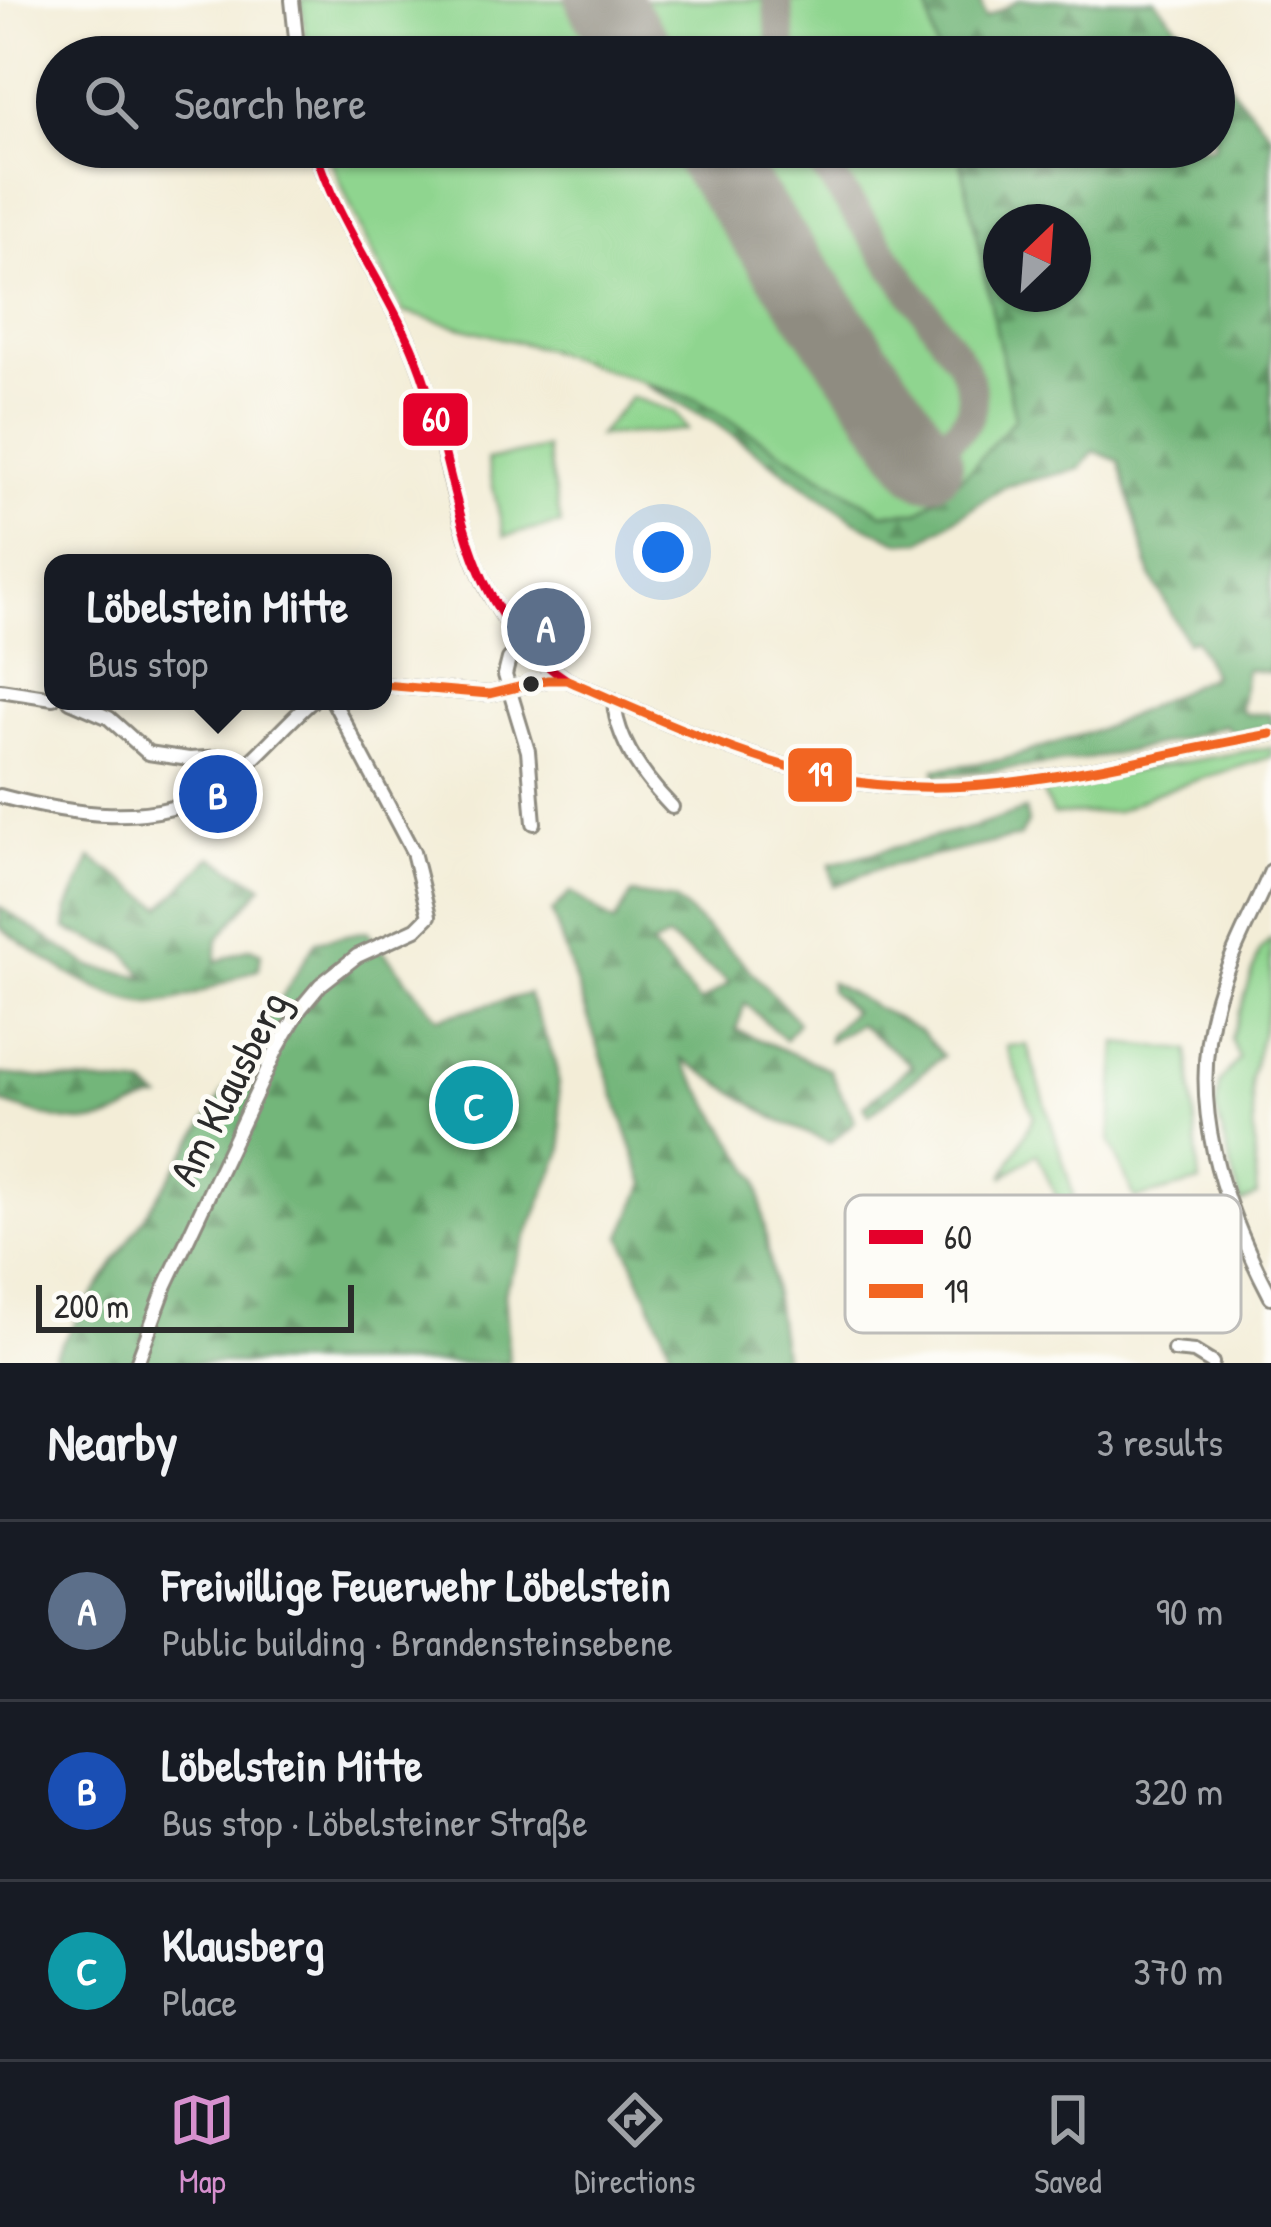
<!DOCTYPE html>
<meta charset="utf-8">
<style>
body{margin:0;font-family:"Patrick Hand",sans-serif;background:#242831;color:#f1f3f6}
.compass{position:absolute;left:983px;top:204px;width:108px;height:108px;border-radius:50%;background:#171b24;box-shadow:0 3px 9px #0004;rotate:25deg}
.scale{position:absolute;left:36px;bottom:30px;width:318px;box-sizing:border-box;padding-left:12px;border:6px solid #2b2b2b;border-top:0;font-size:33px;line-height:42px;white-space:nowrap;color:#2b2b2b;-webkit-text-stroke:9px #fdfcf7;paint-order:stroke}
.you{position:absolute;left:663px;top:552px;width:42px;height:42px;margin:-30px;border:9px solid #fff;border-radius:50%;background:#1a73e8;box-shadow:0 0 0 18px #1a73e833}
.badge{display:grid;place-items:center;width:78px;height:78px;border-radius:50%;background:#d690ce;color:#fff;font-size:39px;font-weight:700}
.pin{position:absolute;translate:-50% -50%;border:6px solid #fff;box-shadow:0 3px 12px #0006}
.popup{position:absolute;left:44px;top:554px;width:348px;height:156px;box-sizing:border-box;display:grid;place-content:center;border-radius:24px;background:#171b24;filter:drop-shadow(0 3px 9px #0005);font-size:39px;white-space:nowrap;color:#9ea1a6}
.popup b{font-size:45px;color:#f1f3f6}
.popup::after{content:'';position:absolute;left:50%;top:100%;margin-left:-24px;border:24px solid transparent;border-top-color:#171b24}
.list{margin:0;padding:0;list-style:none}
h2{display:flex;justify-content:space-between;align-items:center;height:156px;margin:0;padding:0 48px;font-size:51px}
h2 small{font-size:39px;font-weight:400;color:#9ea1a6}
.list li{display:grid;grid-template-columns:78px 1fr auto;gap:36px;align-items:center;box-sizing:border-box;height:180px;padding:0 48px;border-top:3px solid #363941}
.list b{display:block;font-size:45px;white-space:nowrap}
.list p{margin:0;font-size:39px;white-space:nowrap;color:#9ea1a6}
.list em{font-size:39px;font-style:normal;color:#9ea1a6}
.icon{flex:none;width:66px;height:66px;fill:none;stroke:currentColor;stroke-width:2;stroke-linecap:round;stroke-linejoin:round}
.map{position:relative;flex:none;width:1271px;height:1363px;overflow:hidden}
.search{position:absolute;background:#171b24;box-shadow:0 3px 9px #0004;left:36px;right:36px;top:36px;height:132px;display:flex;align-items:center;gap:30px;box-sizing:border-box;padding:0 42px;border-radius:66px;color:#9ea1a6;font-size:45px}
.sheet{height:696px;background:#171b24}
nav{display:flex;justify-content:space-around;align-items:center;box-sizing:border-box;height:168px;border-top:3px solid #363941;background:#171b24;font-size:33px;color:#9ea1a6}
nav a{display:grid;justify-items:center;gap:6px}
nav .on{color:#d690ce}
.map>svg:first-child{display:block}
</style>
<div class="map">
<svg width="1271" height="1363" viewBox="0 0 1271 1363">
<defs>
<pattern id="forest-firs" width="22" height="20" patternUnits="userSpaceOnUse" patternTransform="scale(3)"><rect width="22" height="20" fill="#73b67a"/><path d="M5 1l3.5 6h-7zM16 11l3.5 6h-7z" fill="#5f9464"/></pattern>
</defs>
<rect width="100%" height="100%" fill="#fdfcf7"/>
<filter id="ink" filterUnits="userSpaceOnUse"><feTurbulence type="fractalNoise" baseFrequency=".00833" numOctaves="2"/><feDisplacementMap in="SourceGraphic" scale="24" xChannelSelector="R" yChannelSelector="G"/><feConvolveMatrix kernelMatrix="1 2 1 2 8 2 1 2 1" color-interpolation-filters="sRGB"/></filter>
<filter id="wash" filterUnits="userSpaceOnUse"><feTurbulence type="fractalNoise" baseFrequency=".004" numOctaves="4" result="noise"/><feDisplacementMap in="SourceGraphic" scale="48" xChannelSelector="R" yChannelSelector="G"/><feGaussianBlur stdDeviation="2.7" result="paint"/><feColorMatrix in="noise" values="0 0 0 0 0 0 0 0 0 0 0 0 0 0 0 0 0 1.4 0 .05"/><feComposite in="paint" operator="in"/></filter>
<g filter="url(#wash)">
<rect width="100%" height="100%" fill="#f3edd7"/>
<path fill="#8fd58f" stroke="#5d805d" stroke-width="3" d="M301,0H926L938,57H308Z
M325,147H958L1015,418L970,470L919,512L882,513L697,400L543,349L403,312L362,232Z
M631,397L675,412L687,430L598,436Z
M546,448L561,524L504,536L487,460Z
M1271,747V757L1153,794L1116,812L1053,815L1040,787Z
M1271,939V993L1251,1078L1257,1196L1241,1203L1216,1109L1219,1083L1239,1059L1231,1039L1260,950Z
M1117,1043L1189,1050L1200,1182L1135,1199L1110,1141Z
M1027,1045L1071,1186L1074,1202L1060,1206L1037,1153L1003,1177L1034,1116L1006,1046Z"/>
<path fill="url(#forest-firs)" stroke="#4f7052" stroke-width="3" fill-rule="evenodd" d="M926,0H980L985,18L1019,0H1155L1204,57H938Z
M1214,68L1271,134V673L1246,669L1240,710L1245,714H1271V727L1234,733L1224,725C1134,757 1032,768 936,775L935,769L1002,760L1106,727L1213,675L1195,639L1187,642L1151,576L1119,461L1094,451L1080,469L1006,486L921,541L901,542L855,521L715,423L645,385L697,400L882,513L919,512L970,470L1015,418L958,147H1214ZM1001,222H1073V294H1001Z
M1025,810L1028,823L1019,837L879,868L834,886L830,864L978,826Z
M212,857L262,886L218,939L216,962L250,948L261,953L259,968C232,979 179,1005 151,1004C101,1001 40,956 0,927V907L91,967L146,977L125,953L66,929L68,909L91,858L162,907Z
M571,892L614,923L632,894L675,900L742,961L798,1022L785,1040L745,1003L736,1030L829,1069L855,1121L830,1143L777,1120L680,1057L758,1180L784,1363H676L622,1236L645,1184L552,912ZM668,938L729,982V983L700,1003L651,946Z
M367,931L438,1018L528,994L556,1063L563,1149L504,1292L509,1363H60L54,1355L188,1150L316,941Z
M830,982L921,1032L943,1056L869,1115L864,1106L912,1065L859,1024L829,1041V1035L853,1011L830,991Z
M0,1074L145,1087L160,1099C141,1101 133,1110 115,1117C76,1131 38,1113 0,1102Z
M1060,1259L1059,1278L1008,1283L936,1270L941,1264L1004,1270Z"/>
<g fill="none" stroke-linecap="round" stroke-linejoin="round">
<path stroke="#8f8c81" stroke-width="30" d="M777,0L783,57
M810,147L959,359C987,408 969,434 919,452"/>
<path stroke="#8f8c81" stroke-width="72" d="M602,0L642,57
M705,147L927,463"/>
</g>
</g>
<g filter="url(#ink)">
<g fill="none" stroke-linecap="round" stroke-linejoin="round">
<defs>
<path id="minor" d="M292,0L298,57
M314,147C335,219 381,278 411,346C460,459 451,606 566,679
M524,644L509,659L505,675L528,751L534,823
M383,685L489,694L547,680H567C654,717 741,759 834,778C977,808 1130,758 1271,734
M0,690L53,698
M614,700C616,741 645,779 672,807
M70,701L109,718L148,753L189,759L227,757L242,767
M0,796C68,814 154,829 216,789C252,765 280,729 312,701
M1271,871C1253,913 1230,954 1217,998C1186,1103 1222,1204 1271,1297
M1174,1350L1194,1352L1212,1363
M137,1363L166,1285L277,1049L300,1009L320,985L357,956L416,929L429,916L413,852L333,701"/>
</defs>
<use href="#minor" stroke="#8f8c81" stroke-width="18"/>
<use href="#minor" stroke="#fff" stroke-width="12"/>
<defs>
<path id="bus-1" d="M314,147C335,219 381,278 411,346C461,460 451,606 567,680"/>
<path id="bus-2" d="M383,685L489,694L547,680H567C654,717 741,759 834,778C977,808 1130,758 1271,734"/>
</defs>
<use href="#bus-1" stroke="#fdfcf7" stroke-width="18"/>
<use href="#bus-2" stroke="#fdfcf7" stroke-width="18"/>
<use href="#bus-1" stroke="#e4002b" stroke-width="9"/>
<use href="#bus-2" stroke="#f26522" stroke-width="9"/>
</g>
</g>
<circle fill="#2b2b2b" stroke="#fdfcf7" stroke-width="4.5" cx="531" cy="684" r="10"/>
<g text-anchor="middle" stroke-width="10" stroke-linejoin="round" paint-order="stroke">
<g font-size="42" fill="#2b2b2b" stroke="#fdfcf7">
<text transform="translate(228 1088) rotate(-63)" y="15">Am Klausberg</text>
</g>
</g>
<rect x="845" y="1195" width="396" height="138" rx="18" fill="#fdfcf7" stroke="#bebdba" stroke-width="3"/>
<rect x="869" y="1230" width="54" height="14" fill="#e4002b"/>
<rect x="869" y="1284" width="54" height="14" fill="#f26522"/>
<g font-size="33" fill="#2b2b2b">
<text x="944" y="1249">60</text>
<text x="944" y="1303">19</text>
</g>
<g stroke="#fdfcf7" stroke-width="4.5">
<rect x="401" y="391" width="69" height="57" rx="12" fill="#e4002b"/>
<rect x="786" y="746" width="68" height="58" rx="12" fill="#f26522"/>
</g>
<g font-size="33" text-anchor="middle" font-weight="bold" fill="#fff">
<text x="436" y="431">60</text>
<text x="820" y="786">19</text>
</g>
</svg>
<svg class="compass" viewBox="-18 -18 36 36"><path d="M0-13l5 13h-10z" fill="#e53935"/><path d="M0 13l5-13h-10z" fill="#9ea1a6"/></svg>
<div class="scale">200 m</div>
<div class="you"></div>
<div class="pin badge" style="left:546px;top:627px;background:#5c6f8a">A</div>
<div class="pin badge" style="left:218px;top:794px;background:#1a4fb4">B</div>
<div class="popup"><b>Löbelstein Mitte</b>Bus stop</div>
<div class="pin badge" style="left:474px;top:1105px;background:#0f9aa8">C</div>
<div class="search"><svg class="icon" aria-label="search" viewBox="0 0 24 24"><circle cx="10" cy="10" r="6"/><path d="M15 15l6 6"/></svg>Search here</div>
</div>
<section class="sheet">
<h2>Nearby<small>3 results</small></h2>
<ul class="list">
<li><span class="badge" style="background:#5c6f8a">A</span><div><b>Freiwillige Feuerwehr Löbelstein</b><p>Public building · Brandensteinsebene</p></div><em>90 m</em></li>
<li><span class="badge" style="background:#1a4fb4">B</span><div><b>Löbelstein Mitte</b><p>Bus stop · Löbelsteiner Straße</p></div><em>320 m</em></li>
<li><span class="badge" style="background:#0f9aa8">C</span><div><b>Klausberg</b><p>Place</p></div><em>370 m</em></li>
</ul>
</section>
<nav>
<a class="on"><svg class="icon" aria-label="map" viewBox="0 0 24 24"><path d="M3 6l6-2 6 2 6-2v14l-6 2-6-2-6 2zM9 4v14M15 6v14"/></svg>Map</a>
<a><svg class="icon" aria-label="directions" viewBox="0 0 24 24"><path d="M12 3l9 9-9 9-9-9zM9 14v-3h6M13 9l2 2-2 2"/></svg>Directions</a>
<a><svg class="icon" aria-label="saved" viewBox="0 0 24 24"><path d="M7 4h10v16l-5-4-5 4z"/></svg>Saved</a>
</nav>
